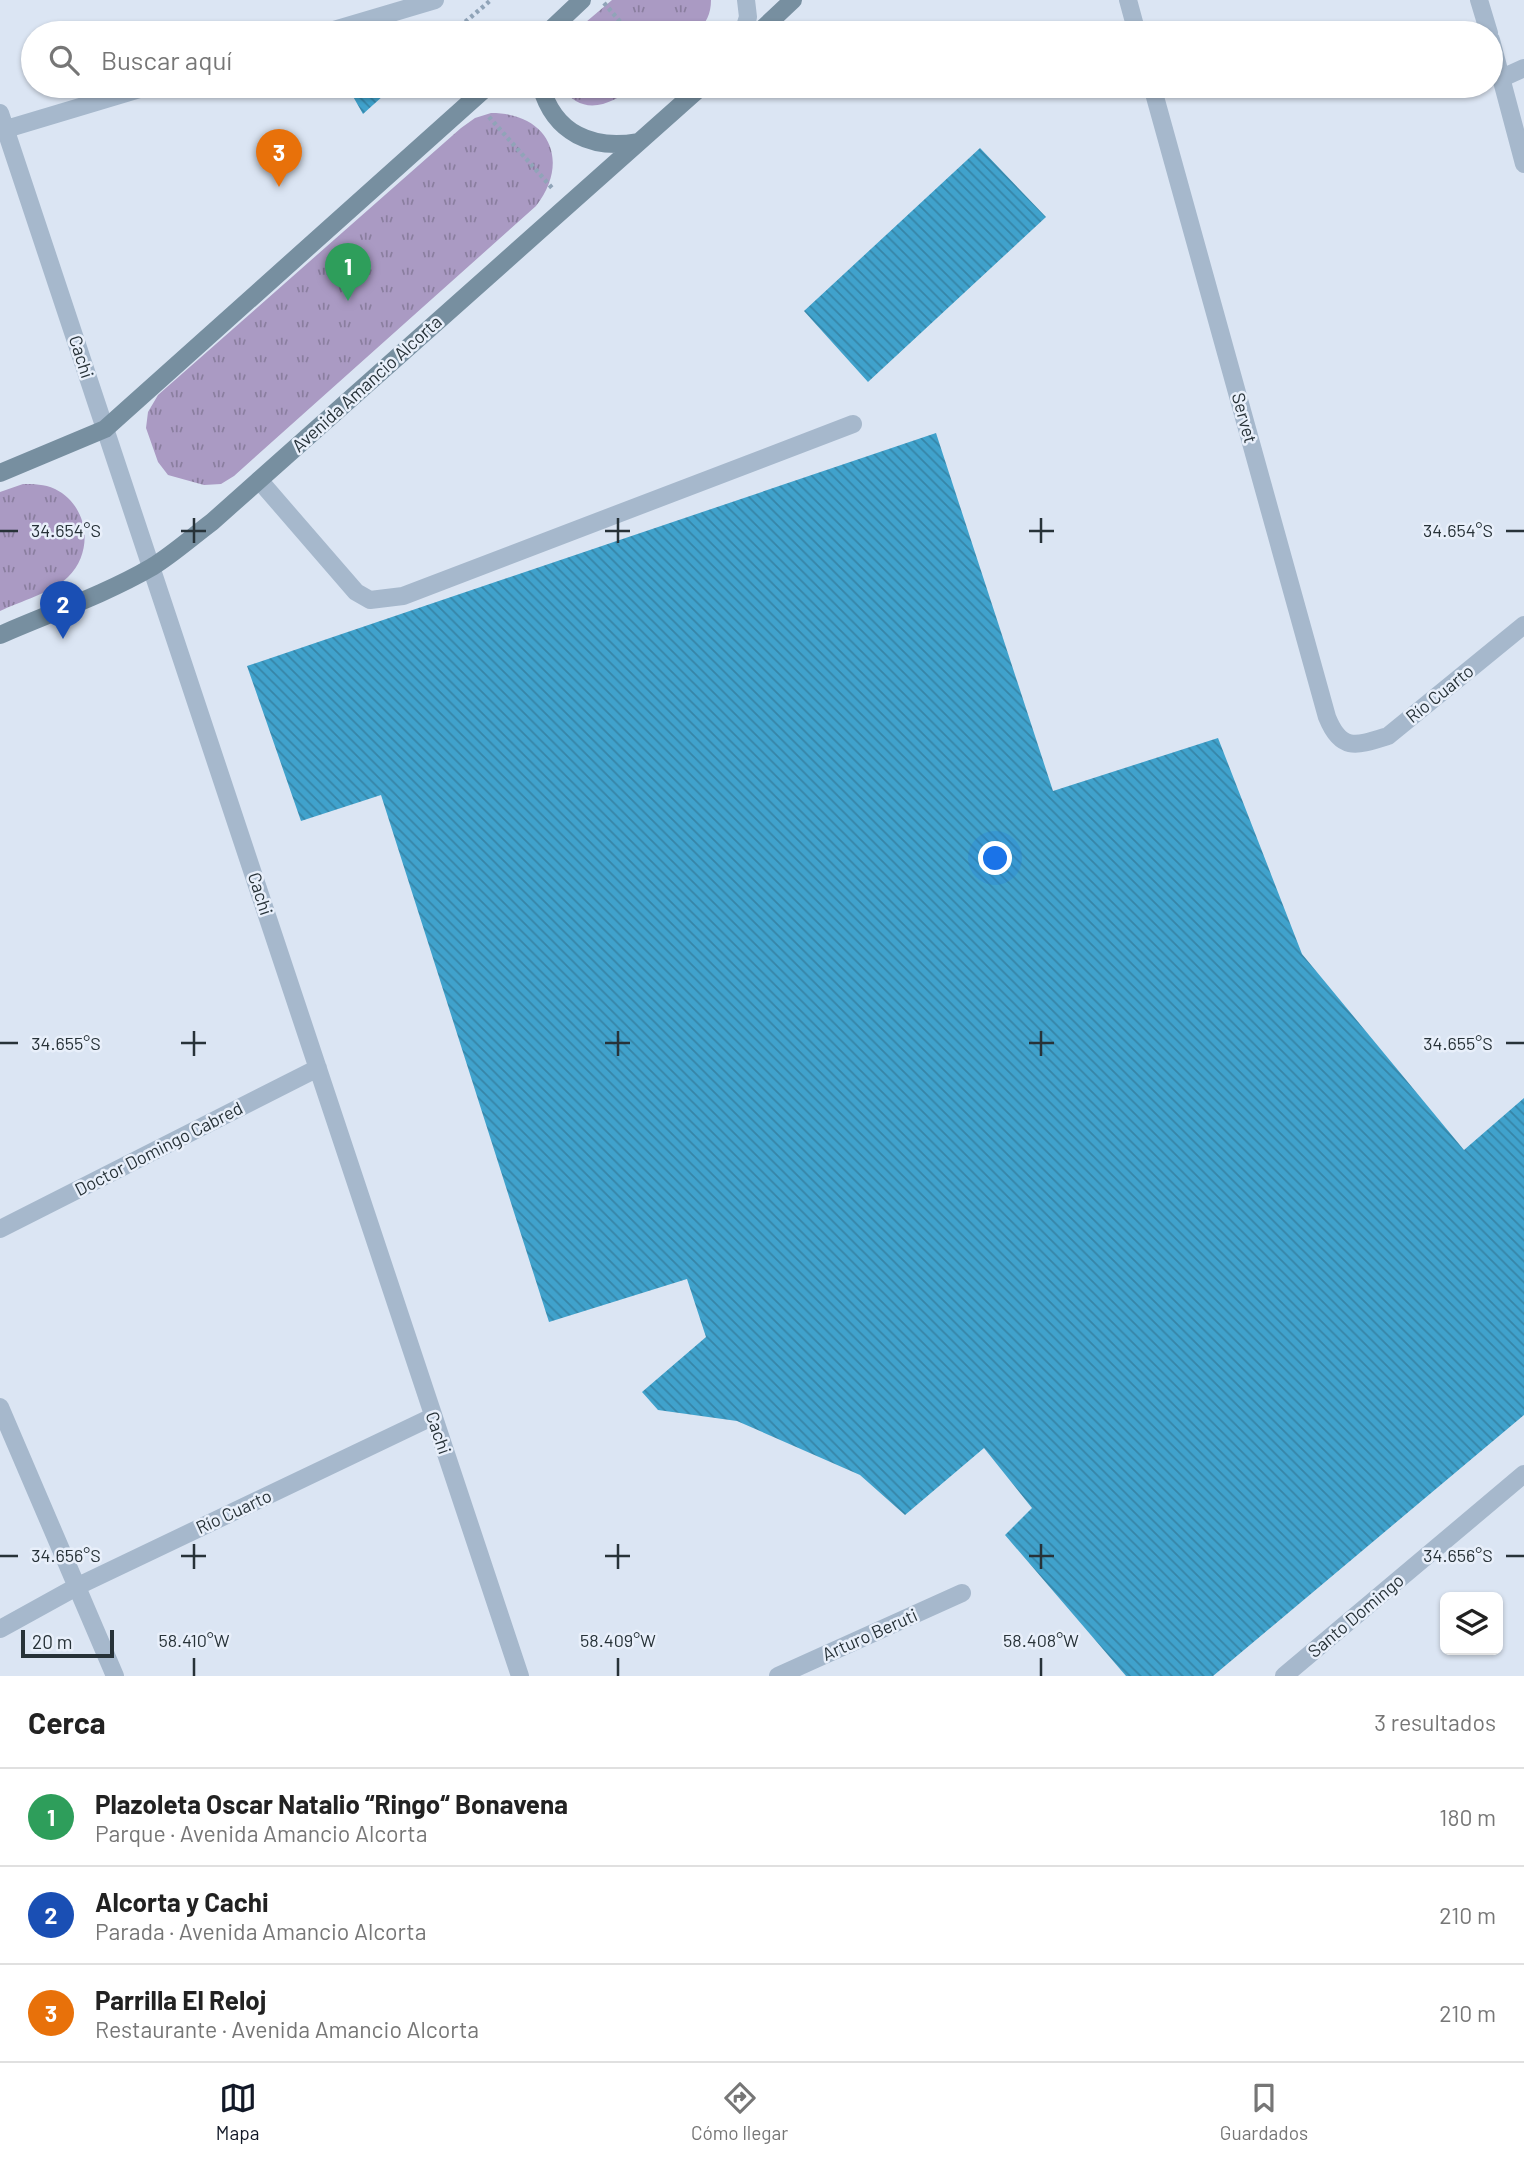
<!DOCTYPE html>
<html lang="es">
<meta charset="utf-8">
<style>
body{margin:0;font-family:Barlow,sans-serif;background:#f6f6f6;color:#222}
.controls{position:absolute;right:21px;bottom:21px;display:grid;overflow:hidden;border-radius:10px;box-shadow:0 2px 5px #0004}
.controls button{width:63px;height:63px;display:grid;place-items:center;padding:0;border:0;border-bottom:2px solid #e0e0e0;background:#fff;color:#222;font:35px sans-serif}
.scale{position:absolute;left:21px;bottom:18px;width:93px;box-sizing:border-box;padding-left:7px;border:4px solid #273238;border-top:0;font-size:19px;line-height:24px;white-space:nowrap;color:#273238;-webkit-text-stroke:5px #e8effa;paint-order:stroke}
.you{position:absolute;left:996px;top:859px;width:24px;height:24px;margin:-18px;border:5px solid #fff;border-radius:50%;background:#1a73e8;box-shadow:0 0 0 10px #1a73e833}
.badge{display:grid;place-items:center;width:46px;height:46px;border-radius:50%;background:#111827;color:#fff;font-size:23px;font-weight:700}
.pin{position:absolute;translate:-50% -58px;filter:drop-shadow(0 2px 4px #0008)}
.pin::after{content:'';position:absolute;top:37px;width:24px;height:21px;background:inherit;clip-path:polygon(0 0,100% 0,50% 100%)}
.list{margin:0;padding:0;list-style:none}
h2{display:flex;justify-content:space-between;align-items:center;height:91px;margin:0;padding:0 28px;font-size:30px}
h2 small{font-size:23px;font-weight:400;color:#767676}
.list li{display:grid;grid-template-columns:46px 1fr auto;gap:21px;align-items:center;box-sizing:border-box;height:98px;padding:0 28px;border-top:2px solid #e0e0e0}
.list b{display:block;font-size:26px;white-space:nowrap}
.list p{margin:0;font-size:23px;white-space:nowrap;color:#767676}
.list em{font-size:23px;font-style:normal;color:#767676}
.icon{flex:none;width:38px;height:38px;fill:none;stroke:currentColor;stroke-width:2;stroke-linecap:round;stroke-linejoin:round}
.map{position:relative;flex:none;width:1524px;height:1676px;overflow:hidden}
.search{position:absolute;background:#fff;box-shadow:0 2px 5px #0004;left:21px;right:21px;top:21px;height:77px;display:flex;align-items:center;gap:18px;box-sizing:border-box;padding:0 24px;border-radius:38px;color:#767676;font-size:26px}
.sheet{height:385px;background:#fff}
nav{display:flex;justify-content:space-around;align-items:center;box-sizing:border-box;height:98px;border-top:2px solid #e0e0e0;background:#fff;font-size:19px;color:#767676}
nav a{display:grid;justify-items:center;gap:4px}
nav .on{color:#111827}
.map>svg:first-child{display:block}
</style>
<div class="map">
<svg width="1524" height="1676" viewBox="0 0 1524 1676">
<defs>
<pattern id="park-tufts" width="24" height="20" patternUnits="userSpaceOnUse" patternTransform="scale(1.75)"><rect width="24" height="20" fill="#aa9ac3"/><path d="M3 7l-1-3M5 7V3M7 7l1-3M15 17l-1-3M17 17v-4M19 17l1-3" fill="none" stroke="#8a7e9f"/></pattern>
<pattern id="building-back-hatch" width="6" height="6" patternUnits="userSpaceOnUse" patternTransform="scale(1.75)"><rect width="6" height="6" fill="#40a2cc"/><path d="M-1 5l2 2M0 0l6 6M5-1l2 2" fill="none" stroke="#3685a7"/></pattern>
</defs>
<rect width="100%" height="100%" fill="#dbe5f3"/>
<path fill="url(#park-tufts)" d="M612,0H711C711,14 706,23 697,33H573Z
M561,86H635C611,105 582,118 561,86Z
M491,113C549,113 571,161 536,206L234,476L221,484L204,485L168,475L158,462L146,428L148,412L158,395L461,128L475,118Z
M23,484C34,484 44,484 55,489C88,505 95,551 68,577C51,593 21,601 0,611V492Z"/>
<path fill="url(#building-back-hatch)" d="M347,86H394L363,114Z
M980,148L1046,217L868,382L804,311Z
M936,433L1053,791L1218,738L1302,954L1464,1150L1524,1098V1415L1213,1676H1126L1005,1535L1032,1508L984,1448L905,1515L860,1475L737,1421L658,1410L642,1392L706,1337L687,1279L549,1322L381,795L301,821L247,666Z"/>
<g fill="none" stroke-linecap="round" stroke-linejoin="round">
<path stroke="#90a4b8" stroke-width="4.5" stroke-dasharray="3.5 3.5" stroke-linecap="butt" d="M604,3L630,33
M457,33L465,22L491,0
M489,117L553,189"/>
<path stroke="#a6b8cc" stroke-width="18" d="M259,480L356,592L370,600L403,596L853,424"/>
<path stroke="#a6b8cc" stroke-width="18" d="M1128,0L1137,33
M1479,0L1489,33
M324,33L435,0
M743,33L748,17L746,0
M1491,40L1524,164
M1502,78L1524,68
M1152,86L1327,717C1341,752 1356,746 1388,736L1524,625
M0,113L520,1676
M0,131L150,86
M0,1229L318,1068
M0,1407L115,1676
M0,1629L78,1586L432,1417
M778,1676L962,1593
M1284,1676L1524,1474"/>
<path stroke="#778fa0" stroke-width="18" d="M547,33L582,0
M758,33L793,0
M541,86C554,134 593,150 638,142
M0,473L105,429L488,86
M0,635C50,613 104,595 152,567C173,554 192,537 212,522L702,86"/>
</g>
<path fill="none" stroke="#273238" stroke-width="2.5" d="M194,518V543M618,518V543M1041,518V543M0,531H18M181,531H206M605,531H630M1029,531H1054M1506,531H1524M194,1031V1056M618,1031V1056M1041,1031V1056M0,1043H18M181,1043H206M605,1043H630M1029,1043H1054M1506,1043H1524M194,1544V1569M618,1544V1569M1041,1544V1569M0,1556H18M181,1556H206M605,1556H630M1029,1556H1054M1506,1556H1524M194,1658V1676M618,1658V1676M1041,1658V1676"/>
<g text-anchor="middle" stroke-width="5" stroke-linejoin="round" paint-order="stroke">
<g font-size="18" fill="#273238" stroke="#e8effa">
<text transform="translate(81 357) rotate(72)" y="6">Cachi</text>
<text transform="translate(367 384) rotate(-42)" y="6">Avenida Amancio Alcorta</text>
<text transform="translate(1244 418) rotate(75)" y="6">Servet</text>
<text transform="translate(1440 694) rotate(-39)" y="6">Río Cuarto</text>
<text transform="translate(260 894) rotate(72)" y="6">Cachi</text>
<text transform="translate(159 1149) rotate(-27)" y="6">Doctor Domingo Cabred</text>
<text transform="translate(438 1433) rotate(71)" y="6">Cachi</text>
<text transform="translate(234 1512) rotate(-25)" y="6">Río Cuarto</text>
<text transform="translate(1356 1616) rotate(-40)" y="6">Santo Domingo</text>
<text transform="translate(870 1635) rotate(-24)" y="6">Arturo Beruti</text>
</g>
</g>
<g font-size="18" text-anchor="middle" fill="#273238" stroke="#e8effa" stroke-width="5" stroke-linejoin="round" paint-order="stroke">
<text x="66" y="537">34.654°S</text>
<text x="1458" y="537">34.654°S</text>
<text x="66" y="1050">34.655°S</text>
<text x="1458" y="1050">34.655°S</text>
<text x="66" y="1562">34.656°S</text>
<text x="1458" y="1562">34.656°S</text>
<text x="194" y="1647">58.410°W</text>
<text x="618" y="1647">58.409°W</text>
<text x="1041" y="1647">58.408°W</text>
</g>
</svg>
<div class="controls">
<button><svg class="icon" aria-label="layers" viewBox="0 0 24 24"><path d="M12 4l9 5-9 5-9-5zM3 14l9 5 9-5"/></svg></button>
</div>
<div class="scale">20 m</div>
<div class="you"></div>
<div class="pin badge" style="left:348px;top:301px;background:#2e9e5b">1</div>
<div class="pin badge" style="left:63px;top:639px;background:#1a4fb4">2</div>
<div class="pin badge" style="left:279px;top:187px;background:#e8710a">3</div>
<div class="search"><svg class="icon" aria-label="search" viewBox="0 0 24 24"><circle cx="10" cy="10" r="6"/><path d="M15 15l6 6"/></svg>Buscar aquí</div>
</div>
<section class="sheet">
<h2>Cerca<small>3 resultados</small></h2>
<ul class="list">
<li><span class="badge" style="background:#2e9e5b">1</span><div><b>Plazoleta Oscar Natalio “Ringo“ Bonavena</b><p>Parque · Avenida Amancio Alcorta</p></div><em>180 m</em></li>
<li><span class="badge" style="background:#1a4fb4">2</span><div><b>Alcorta y Cachi</b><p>Parada · Avenida Amancio Alcorta</p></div><em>210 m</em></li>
<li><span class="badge" style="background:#e8710a">3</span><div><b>Parrilla El Reloj</b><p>Restaurante · Avenida Amancio Alcorta</p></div><em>210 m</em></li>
</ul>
</section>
<nav>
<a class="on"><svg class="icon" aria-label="map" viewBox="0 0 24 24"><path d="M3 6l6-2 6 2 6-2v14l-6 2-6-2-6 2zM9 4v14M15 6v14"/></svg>Mapa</a>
<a><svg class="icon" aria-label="directions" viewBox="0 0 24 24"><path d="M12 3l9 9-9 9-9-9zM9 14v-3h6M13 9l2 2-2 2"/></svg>Cómo llegar</a>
<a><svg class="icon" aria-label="saved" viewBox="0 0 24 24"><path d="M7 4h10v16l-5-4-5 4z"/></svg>Guardados</a>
</nav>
